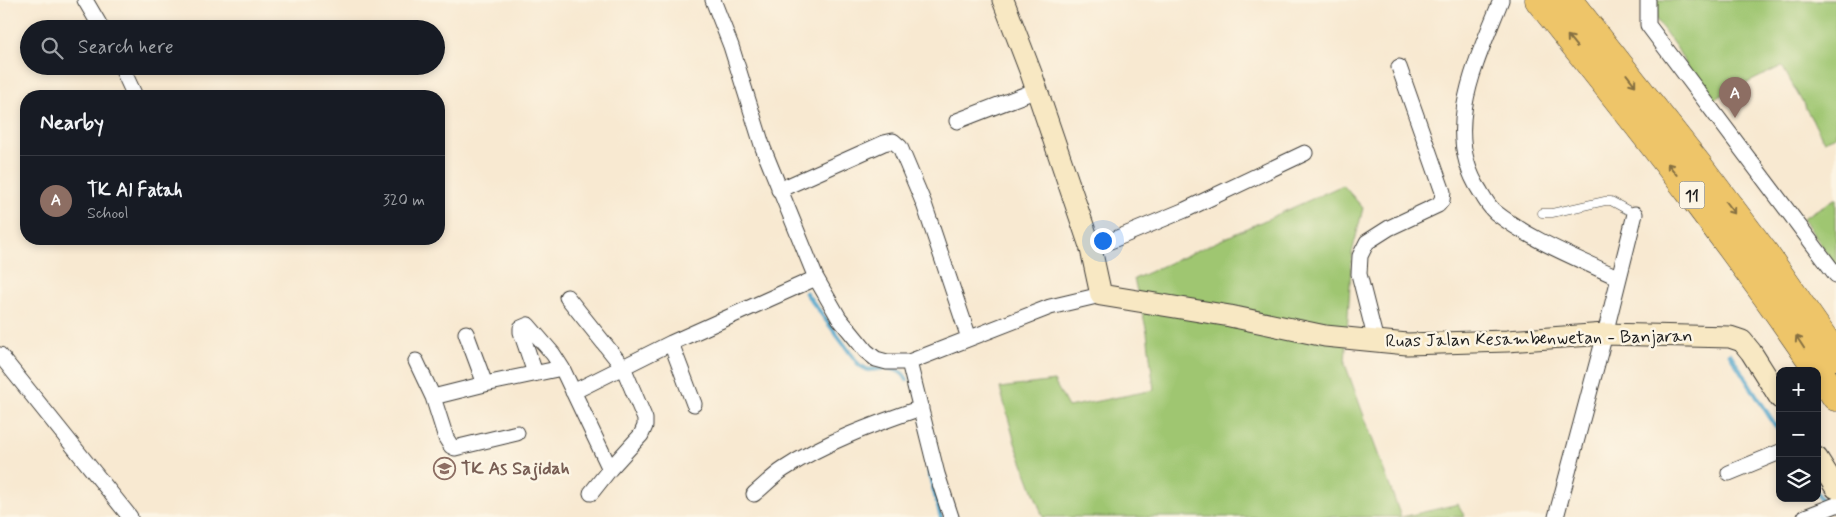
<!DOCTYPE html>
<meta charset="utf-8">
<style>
body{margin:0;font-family:Mynerve,sans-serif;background:#20242c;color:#f1f3f6}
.controls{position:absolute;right:15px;bottom:15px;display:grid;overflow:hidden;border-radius:10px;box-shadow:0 2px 8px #0003}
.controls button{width:45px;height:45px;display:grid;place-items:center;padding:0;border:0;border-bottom:1px solid #363941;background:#171b24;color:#f1f3f6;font:25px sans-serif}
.you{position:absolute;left:1102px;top:240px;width:18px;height:18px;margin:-12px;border:4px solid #fff;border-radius:50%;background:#1a73e8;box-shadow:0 0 0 8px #1a73e833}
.badge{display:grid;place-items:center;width:32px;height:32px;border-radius:50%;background:#d1495b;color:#fff;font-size:16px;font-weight:700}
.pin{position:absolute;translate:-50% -41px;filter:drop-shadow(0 1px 2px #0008)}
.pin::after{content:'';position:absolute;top:26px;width:18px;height:15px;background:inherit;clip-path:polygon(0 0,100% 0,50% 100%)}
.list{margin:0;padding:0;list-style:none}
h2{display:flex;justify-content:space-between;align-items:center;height:65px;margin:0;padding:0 20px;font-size:21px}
h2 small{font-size:16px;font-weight:400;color:#9ea1a6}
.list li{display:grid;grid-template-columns:32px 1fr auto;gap:15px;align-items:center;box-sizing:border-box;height:90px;padding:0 20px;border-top:1px solid #363941}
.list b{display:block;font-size:19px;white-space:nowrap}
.list p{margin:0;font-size:16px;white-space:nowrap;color:#9ea1a6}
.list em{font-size:16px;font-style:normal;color:#9ea1a6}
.icon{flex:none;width:28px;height:28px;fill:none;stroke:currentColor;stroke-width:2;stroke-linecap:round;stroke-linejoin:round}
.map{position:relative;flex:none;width:1836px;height:517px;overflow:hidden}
.search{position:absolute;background:#171b24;box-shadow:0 2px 8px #0003;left:20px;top:20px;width:425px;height:55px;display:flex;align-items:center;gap:12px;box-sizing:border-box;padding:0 18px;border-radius:28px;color:#9ea1a6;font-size:19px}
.panel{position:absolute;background:#171b24;box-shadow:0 2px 8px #0003;left:20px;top:90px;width:425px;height:155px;border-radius:20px}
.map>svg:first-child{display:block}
</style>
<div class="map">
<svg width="1836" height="517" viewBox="0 0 1836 517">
<rect width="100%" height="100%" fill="#fcf5e5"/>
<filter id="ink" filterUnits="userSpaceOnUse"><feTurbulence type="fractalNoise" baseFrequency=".02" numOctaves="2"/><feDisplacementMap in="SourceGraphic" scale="10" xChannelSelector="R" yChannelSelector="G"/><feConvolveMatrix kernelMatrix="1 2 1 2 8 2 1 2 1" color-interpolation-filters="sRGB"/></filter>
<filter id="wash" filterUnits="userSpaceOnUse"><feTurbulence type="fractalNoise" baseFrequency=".0096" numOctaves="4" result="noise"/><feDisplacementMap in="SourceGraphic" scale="20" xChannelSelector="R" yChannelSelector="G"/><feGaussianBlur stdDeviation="1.12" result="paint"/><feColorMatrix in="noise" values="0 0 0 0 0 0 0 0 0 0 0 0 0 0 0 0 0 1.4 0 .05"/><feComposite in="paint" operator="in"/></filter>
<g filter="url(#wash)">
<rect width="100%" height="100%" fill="#f8e9d1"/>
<path fill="#9fc671" stroke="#5e7146" d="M1657,0H1836V136L1824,141L1782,66L1706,103L1678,50L1656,19Z
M1343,185L1363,208L1352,253L1345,364L1401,517H1043L1015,443L1000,388L1054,381L1068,407L1154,390L1147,332L1134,279Z
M1836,198V267L1803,218Z
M1458,504L1465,517H1402Z"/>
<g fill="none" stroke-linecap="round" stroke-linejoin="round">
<path stroke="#4fa4cb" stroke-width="4.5" d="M806,293L859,365L868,370C881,368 900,365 907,380
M1730,354L1780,433
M929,472L941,517
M1817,493L1825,505"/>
</g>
</g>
<g filter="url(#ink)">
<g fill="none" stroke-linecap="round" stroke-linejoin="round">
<defs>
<path id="lane" d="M1542,213H1552L1605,201H1611L1635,214"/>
<path id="street" d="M85,0L102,29
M713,0L731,46L763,148L816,278L839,318L866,351L876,359L887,362H909L1050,307L1101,295
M1501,0C1478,59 1440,130 1480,191C1484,198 1489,207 1495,212C1532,241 1577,258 1619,278
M1648,0V25L1836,275
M121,66L135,96
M957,121L1037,90
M779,190L884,143L893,141L900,147L924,204L969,338
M1091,249L1185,210L1305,153
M567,297L623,367L645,419V426L641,435L610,469L591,493
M466,333L485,384
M1376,341L1359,274L1360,256L1367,242L1389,228L1438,205L1442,200L1443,192L1399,67
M671,343L694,404
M0,355L130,517
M416,361L433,397L446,438L451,446L455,448L463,446L517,433
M909,362L937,474L951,517
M535,373L521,332V328L528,325L553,354L562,368L610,469
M573,392L671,343L816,278
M433,397L485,384L562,368
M1729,473L1780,452
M754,494C764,486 773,476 784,469C825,442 874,424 921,408
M1556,517L1605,334L1635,214
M1805,517L1836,505"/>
<path id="secondary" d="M1003,0L1031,73L1091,249L1101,295L1230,316L1325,336L1407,344L1507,341L1605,334L1730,337L1742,341L1751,352L1780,398
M1817,458L1836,488"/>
<path id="highway" d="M1539,0C1642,129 1745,259 1836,397
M1568,0L1698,165L1765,254L1836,356"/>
</defs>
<use href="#lane" stroke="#3d3b37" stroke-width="9"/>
<use href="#street" stroke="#3d3b37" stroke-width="17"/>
<use href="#secondary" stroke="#3d3b37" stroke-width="23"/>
<use href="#highway" stroke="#3d3b37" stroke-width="29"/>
<use href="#lane" stroke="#fff" stroke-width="8"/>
<use href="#street" stroke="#fff" stroke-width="15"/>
<use href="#secondary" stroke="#f8e8c3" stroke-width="21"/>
<use href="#highway" stroke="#eec569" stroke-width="28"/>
</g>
<defs><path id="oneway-shaft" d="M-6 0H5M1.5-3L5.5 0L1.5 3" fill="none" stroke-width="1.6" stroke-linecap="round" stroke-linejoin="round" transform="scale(1.25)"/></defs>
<g stroke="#857042">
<use href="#oneway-shaft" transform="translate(1572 41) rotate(-129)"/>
<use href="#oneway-shaft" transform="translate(1631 80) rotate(52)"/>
<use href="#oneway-shaft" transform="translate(1672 169) rotate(-128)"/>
<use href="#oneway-shaft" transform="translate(1730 208) rotate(53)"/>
<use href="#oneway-shaft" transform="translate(1800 342) rotate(-123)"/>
</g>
</g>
<defs>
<symbol id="school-ring" viewBox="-11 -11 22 22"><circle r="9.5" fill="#fcf5e5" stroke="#8d6e63" stroke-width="1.5"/><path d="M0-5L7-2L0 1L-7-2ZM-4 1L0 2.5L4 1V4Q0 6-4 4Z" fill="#8d6e63"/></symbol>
</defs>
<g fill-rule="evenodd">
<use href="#school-ring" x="432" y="456" width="25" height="25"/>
</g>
<g text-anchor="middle" stroke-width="5" stroke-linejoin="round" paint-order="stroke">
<rect fill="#fcf5e5" stroke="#5f5d58" stroke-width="1" x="1679.5" y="181.5" width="25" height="27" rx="4"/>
<g font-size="16" font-weight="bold" fill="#1c1c1c">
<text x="1692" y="201">11</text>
</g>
<g font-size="18" fill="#1c1c1c" stroke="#fcf5e5">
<text transform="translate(1539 338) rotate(-1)" y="6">Ruas Jalan Kesambenwetan - Banjaran</text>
</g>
<g font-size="18" font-weight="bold" fill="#785e54" stroke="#fcf5e5" text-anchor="start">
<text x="461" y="474">TK As Sajidah</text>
</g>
</g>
</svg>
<div class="controls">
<button>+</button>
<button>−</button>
<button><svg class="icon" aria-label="layers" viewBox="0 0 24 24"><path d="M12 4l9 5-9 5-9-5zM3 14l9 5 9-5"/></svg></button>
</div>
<div class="you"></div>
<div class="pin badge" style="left:1735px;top:118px;background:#8d6e63">A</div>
<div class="search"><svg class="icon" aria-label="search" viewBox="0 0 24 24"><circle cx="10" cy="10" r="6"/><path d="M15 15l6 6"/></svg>Search here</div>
<section class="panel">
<h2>Nearby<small></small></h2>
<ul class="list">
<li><span class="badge" style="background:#8d6e63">A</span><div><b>TK Al Fatah</b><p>School</p></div><em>320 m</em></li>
</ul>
</section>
</div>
